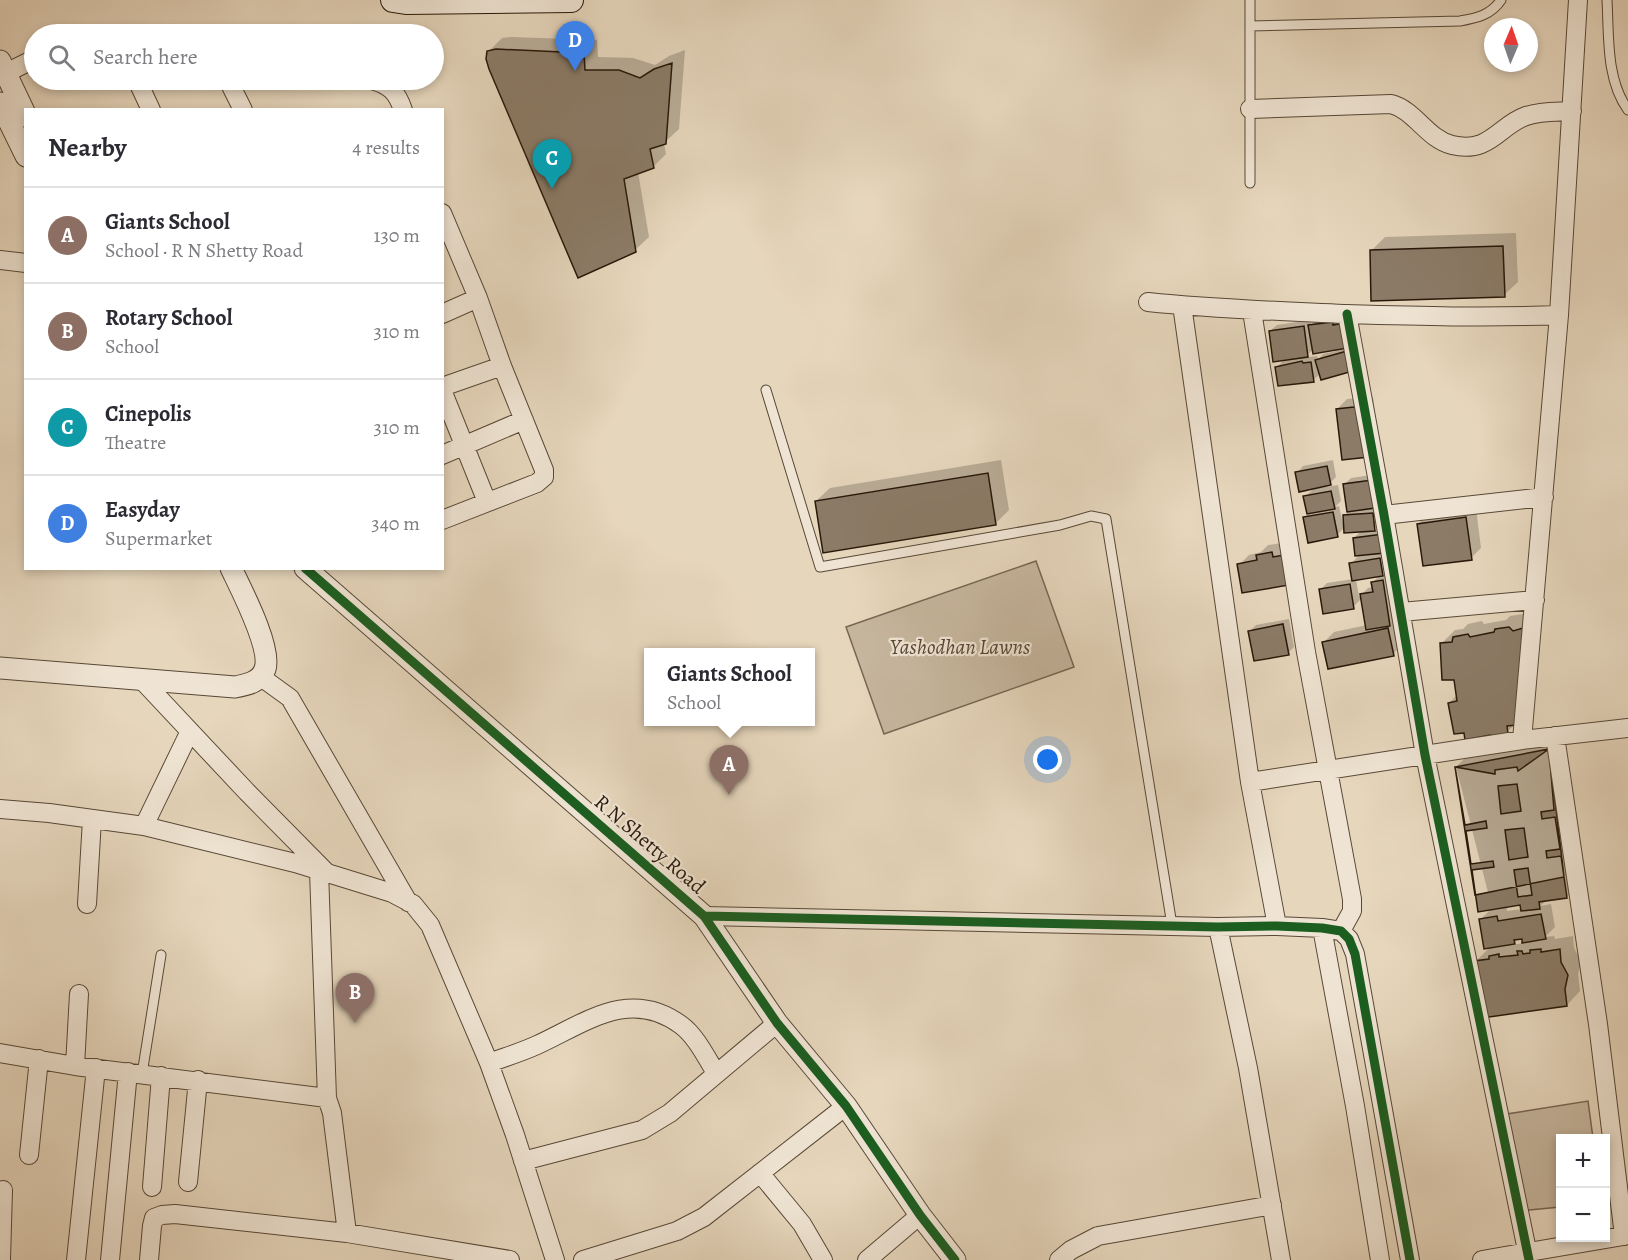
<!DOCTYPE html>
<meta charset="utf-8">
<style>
body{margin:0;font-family:Alegreya,serif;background:#f2f2f3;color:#2b2b33}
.controls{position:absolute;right:18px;bottom:18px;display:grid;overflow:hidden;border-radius:0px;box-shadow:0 3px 9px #0003}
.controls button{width:54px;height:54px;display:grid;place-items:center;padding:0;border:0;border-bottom:2px solid #e1e1e2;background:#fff;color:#2b2b33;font:30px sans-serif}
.compass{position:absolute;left:1484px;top:18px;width:54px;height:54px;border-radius:50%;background:#fff;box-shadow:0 3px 9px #0003;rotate:2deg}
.you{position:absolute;left:1048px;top:760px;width:21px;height:21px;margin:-15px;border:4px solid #fff;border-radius:50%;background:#1a73e8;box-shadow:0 0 0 9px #1a73e833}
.badge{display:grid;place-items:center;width:39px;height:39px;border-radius:50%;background:#8f2418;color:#fff;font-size:20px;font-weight:700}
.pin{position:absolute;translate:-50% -50px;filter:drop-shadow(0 2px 3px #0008)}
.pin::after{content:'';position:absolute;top:32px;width:21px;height:18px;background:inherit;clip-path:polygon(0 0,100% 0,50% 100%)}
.popup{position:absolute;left:644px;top:648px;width:171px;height:78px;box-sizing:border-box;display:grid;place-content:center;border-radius:0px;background:#fff;filter:drop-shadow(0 2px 4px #0005);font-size:20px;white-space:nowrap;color:#7c7c81}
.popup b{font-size:22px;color:#2b2b33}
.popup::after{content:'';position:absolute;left:50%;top:100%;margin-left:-12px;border:12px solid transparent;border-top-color:#fff}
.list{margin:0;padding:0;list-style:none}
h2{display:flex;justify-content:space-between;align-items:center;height:78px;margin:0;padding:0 24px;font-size:26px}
h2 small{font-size:20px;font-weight:400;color:#7c7c81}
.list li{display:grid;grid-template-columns:39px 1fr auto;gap:18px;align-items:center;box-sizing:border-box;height:96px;padding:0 24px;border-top:2px solid #e1e1e2}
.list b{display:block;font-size:22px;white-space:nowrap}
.list p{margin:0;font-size:20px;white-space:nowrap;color:#7c7c81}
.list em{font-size:20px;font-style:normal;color:#7c7c81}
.icon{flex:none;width:33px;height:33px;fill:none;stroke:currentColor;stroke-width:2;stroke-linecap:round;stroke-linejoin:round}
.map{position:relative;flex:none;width:1628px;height:1260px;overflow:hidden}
.search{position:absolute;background:#fff;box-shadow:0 3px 9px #0003;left:24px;top:24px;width:420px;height:66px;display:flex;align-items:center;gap:15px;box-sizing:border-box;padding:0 21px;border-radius:33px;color:#7c7c81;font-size:22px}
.panel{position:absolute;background:#fff;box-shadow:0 3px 9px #0003;left:24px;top:108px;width:420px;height:462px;border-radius:0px}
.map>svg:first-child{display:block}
</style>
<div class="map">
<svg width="1628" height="1260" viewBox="0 0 1628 1260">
<rect width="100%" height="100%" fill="#e6d6bc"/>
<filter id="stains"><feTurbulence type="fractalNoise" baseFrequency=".00333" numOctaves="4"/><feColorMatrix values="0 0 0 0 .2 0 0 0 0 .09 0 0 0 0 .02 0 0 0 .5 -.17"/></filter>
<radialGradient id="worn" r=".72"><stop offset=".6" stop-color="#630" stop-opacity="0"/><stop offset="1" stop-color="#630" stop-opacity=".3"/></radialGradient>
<path fill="#c6b69e" stroke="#776754" stroke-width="1.5" d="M1036,561L1074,667L884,734L846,627Z
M1588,1101L1593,1138H1560V1207L1519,1211L1507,1114Z"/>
<path fill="#0003" fill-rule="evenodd" d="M511,37L597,40L598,57L633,58L655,65L669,56L685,50L679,129L664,143L666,154L653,167L638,172L649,237L635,250L488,52L502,38Z
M1516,233L1518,282L1504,295L1371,251L1385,237Z
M1339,316L1353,346L1313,380L1276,368L1286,358L1270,331L1277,325L1310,320L1311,325L1316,320ZM1314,349H1336V351L1323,354L1318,360L1317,356L1309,357L1308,354Z
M1373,397L1379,445L1337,409L1347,399Z
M1001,460L1009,510L995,524L816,501L830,488Z
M1333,460L1336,477L1326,487L1338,485L1341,501L1335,507L1339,506L1344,528L1337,535L1304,518L1308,514L1305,497L1315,487L1297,473L1303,466Z
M1378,474L1380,523L1373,530L1389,529V568L1382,575L1389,574L1403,644L1393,654L1324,642L1334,632L1367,625L1362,598L1353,607L1320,590L1327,583L1353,579L1351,564L1360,554L1354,538L1362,530L1345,515L1349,511L1345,484L1351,478ZM1380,575L1373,582L1374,587L1368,588L1359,597L1356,579Z
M1476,508L1481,548L1471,558L1418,524L1428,514Z
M1282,543L1293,546L1244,592L1239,565L1249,555L1261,552L1268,545Z
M1523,614L1527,618L1530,710L1507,732L1465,731L1449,703L1457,695L1455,678L1442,643L1455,630L1463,629L1468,624L1482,621L1484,624L1506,620L1510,616Z
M1289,619L1294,647L1288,653L1250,631L1256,625Z
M1558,740L1580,883L1567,897L1547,900L1540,906L1551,904L1555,927L1545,937L1554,936L1555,939L1573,936L1574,948L1581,961L1578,974L1580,991L1567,1005L1476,961L1491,946L1481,919L1492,908L1456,767L1469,754ZM1522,904V909L1507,911V906ZM1523,937L1524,943L1512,945L1519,938Z"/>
<path fill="#8b7b67" stroke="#28180a" stroke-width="1.5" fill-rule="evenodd" d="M496,49L584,53L585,70H619L640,78L654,69L672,63L666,144L650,149L654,168L624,179L636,252L578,278L489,69L486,59L487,51Z
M1503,246L1505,297L1371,301L1370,250Z
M1333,322V325L1344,323L1348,348L1313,354L1308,325Z
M1304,326L1308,357L1273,362L1269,331Z
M1347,351L1353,371L1321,380L1315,360Z
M1302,361L1303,363L1311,362L1314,382L1278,386L1275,367Z
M1363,406L1369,457L1342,460L1336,409Z
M1327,466L1331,485L1299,492L1295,472Z
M988,473L996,525L823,553L815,501Z
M1372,480L1375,508L1347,512L1343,484Z
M1331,491L1335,509L1307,514L1303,496Z
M1333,512L1338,537L1308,543L1303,517Z
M1373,513L1375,531L1344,533L1343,515Z
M1466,517L1472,560L1423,566L1417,524Z
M1383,534L1385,553L1355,556L1353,538Z
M1272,552L1273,557L1284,555L1289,585L1242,593L1237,564L1257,560L1256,555Z
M1380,558L1383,576L1352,581L1349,563Z
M1383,580L1390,626L1366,630L1360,594L1373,592L1371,582Z
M1350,584L1354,609L1323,614L1319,589Z
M1283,624L1289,655L1254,661L1248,631Z
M1509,627L1513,631L1523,628L1517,725L1507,726L1508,734L1491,738L1490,735L1465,740L1464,733L1454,734L1448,703L1457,701L1454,680H1442L1440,643L1452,642L1453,637L1468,634L1470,637L1494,632L1495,629Z
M1388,628L1394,656L1328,669L1322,642Z
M1549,749L1554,810L1541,812L1542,819L1555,817L1560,849L1546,851L1547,858L1561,856L1567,898L1539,902L1540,909L1521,911L1520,905L1478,912L1472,870L1494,867L1493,861L1471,864L1466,831L1487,828L1486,821L1465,825L1455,767L1495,774V770L1517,767L1518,771ZM1517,784L1521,811L1501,814L1498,786ZM1524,828L1528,857L1509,860L1505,830ZM1528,868L1532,895L1518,897L1514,870Z
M1549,749L1564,877L1475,895L1455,767Z
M1541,914L1546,939L1522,943V939L1514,940L1515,944L1484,949L1479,919L1497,916L1498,921Z
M1541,949V952L1560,949L1561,962L1568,975L1565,989L1567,1006L1482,1018L1474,961L1489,959V956L1499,954V957L1518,955L1517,951H1522L1523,954L1530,953V950Z"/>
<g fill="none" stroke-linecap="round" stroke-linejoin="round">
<defs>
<path id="service" d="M1607,0C1609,36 1606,80 1628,110
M1250,26L1460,21C1477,18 1491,15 1501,0
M1250,183V0
M766,390L820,567L1060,525L1091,516L1106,519L1172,925
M142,1074L161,955"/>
<path id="minor" d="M6,73L34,59
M137,80L151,110
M228,80L243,110
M372,80C390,85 397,92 403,110
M1250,109L1391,104C1415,110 1427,139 1452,145C1490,154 1498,126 1526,116C1541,111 1557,112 1572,111
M442,213L478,298L502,366L544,470V477L537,483L442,520
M0,260L26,263
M1148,302C1214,309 1279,311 1344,314C1416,316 1487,318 1559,315
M1182,305L1250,782L1277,926
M1252,311L1306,652L1352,899V911L1341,931
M442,314L478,298
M1347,314L1384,515L1425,755L1529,1260
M442,387L502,366
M442,390L487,502
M442,455L524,420
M1384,515L1544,497
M1401,612L1535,600
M261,677L290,698L408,902
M141,679L247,792L325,871
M1555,736L1598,1024L1624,1236
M1522,740L1559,315L1578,0
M1250,782L1522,740L1628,728
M0,809L49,813L144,826L295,863L392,893L413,904L430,925L489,1063L515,1135L555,1260
M144,826L190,731
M319,871L327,1098
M87,904L92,819
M704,916L1218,927L1277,926L1322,928L1341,931L1349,939L1355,954L1410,1260
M1218,927L1248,1068L1281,1260
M1322,928L1355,1106L1380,1260
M0,1053L75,1066L327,1098L332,1113L347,1233
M489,1063C505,1057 522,1052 537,1045C585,1023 630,987 681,1025C696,1036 706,1057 716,1073
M75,1066L79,994
M29,1155L39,1059
M523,1161L642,1130L670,1113L777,1023
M760,1173L802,1224L823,1260
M188,1182L198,1080
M152,1187L161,1076
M1,1260L3,1190
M76,1260L96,1068
M110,1260L128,1072
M149,1260L152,1226L154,1218L162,1215L175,1214L347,1233L510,1260
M583,1260L677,1231L704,1217L846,1106
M867,1260L920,1215
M1059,1260L1071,1250L1098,1236L1272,1205
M1482,1260L1628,1235"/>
<path id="tertiary" d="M0,61L26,116
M0,103L26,156
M305,568L704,916L777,1023L846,1106L920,1215L955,1260
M0,668L235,687C246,685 261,682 265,669C272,648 241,589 231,568"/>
<path id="secondary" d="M393,0L406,2L571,0"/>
</defs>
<use href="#service" stroke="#584836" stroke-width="11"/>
<use href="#minor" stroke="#584836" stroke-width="20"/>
<use href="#tertiary" stroke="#584836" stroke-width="23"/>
<use href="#secondary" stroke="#28180a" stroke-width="26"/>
<use href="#service" stroke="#efe4d3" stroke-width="9"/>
<use href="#minor" stroke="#efe4d3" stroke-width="18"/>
<use href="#tertiary" stroke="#efe4d3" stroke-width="21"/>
<use href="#secondary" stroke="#efe4d3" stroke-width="24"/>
<defs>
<path id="cycleway" d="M1347,314L1384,515L1425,755L1529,1260
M305,568L704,916L777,1023L846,1106L920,1215L955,1260
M704,916L1218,927L1277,926L1322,928L1341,931L1349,939L1355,954L1410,1260"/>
</defs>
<use href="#cycleway" stroke="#efe4d3" stroke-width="13"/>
<use href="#cycleway" stroke="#1b5e20" stroke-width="9"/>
</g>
<g text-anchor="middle" stroke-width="4.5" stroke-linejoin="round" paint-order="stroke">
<g font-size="21" font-style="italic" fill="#574736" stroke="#efe4d3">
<text x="960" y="654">Yashodhan Lawns</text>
</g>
<g font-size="21" fill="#28180a" stroke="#efe4d3">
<text transform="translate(650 844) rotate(41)" y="7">R N Shetty Road</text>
</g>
</g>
<rect width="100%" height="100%" filter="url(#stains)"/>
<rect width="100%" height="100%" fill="url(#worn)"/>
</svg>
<div class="controls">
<button>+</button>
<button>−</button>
</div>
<svg class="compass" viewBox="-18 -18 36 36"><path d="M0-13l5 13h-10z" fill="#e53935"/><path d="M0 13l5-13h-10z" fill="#7c7c81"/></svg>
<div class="you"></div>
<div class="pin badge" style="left:729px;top:795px;background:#8d6e63">A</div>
<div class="popup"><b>Giants School</b>School</div>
<div class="pin badge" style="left:355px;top:1023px;background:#8d6e63">B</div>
<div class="pin badge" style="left:552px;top:189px;background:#0f9aa8">C</div>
<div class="pin badge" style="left:575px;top:71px;background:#3f7fe0">D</div>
<div class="search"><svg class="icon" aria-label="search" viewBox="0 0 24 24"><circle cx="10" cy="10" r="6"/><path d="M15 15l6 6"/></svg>Search here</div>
<section class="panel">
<h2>Nearby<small>4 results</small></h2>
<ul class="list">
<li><span class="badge" style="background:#8d6e63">A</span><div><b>Giants School</b><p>School · R N Shetty Road</p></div><em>130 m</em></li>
<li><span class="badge" style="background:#8d6e63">B</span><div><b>Rotary School</b><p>School</p></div><em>310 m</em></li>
<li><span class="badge" style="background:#0f9aa8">C</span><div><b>Cinepolis</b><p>Theatre</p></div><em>310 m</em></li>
<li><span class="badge" style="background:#3f7fe0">D</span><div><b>Easyday</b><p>Supermarket</p></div><em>340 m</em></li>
</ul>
</section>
</div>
